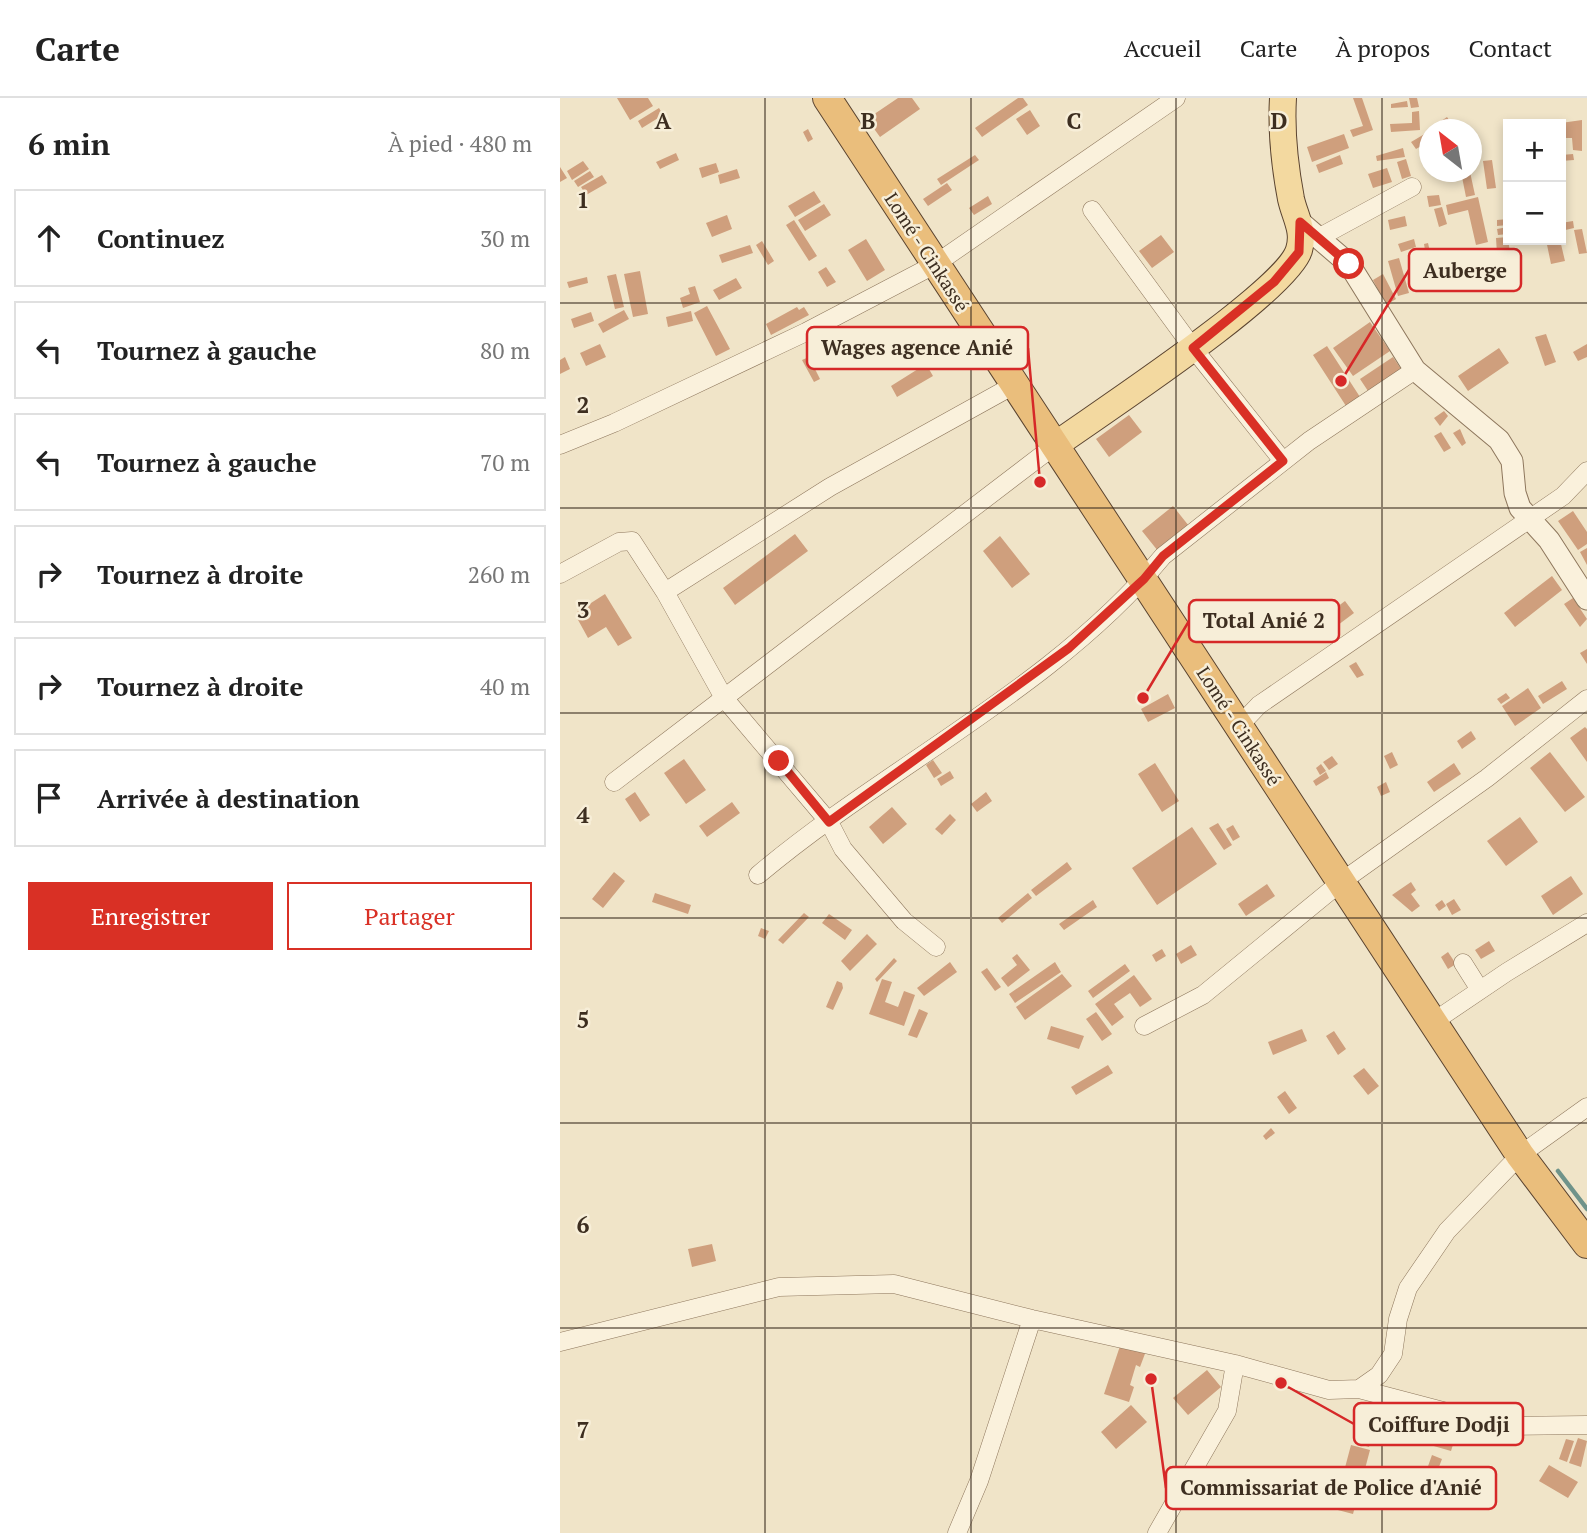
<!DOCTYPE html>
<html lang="fr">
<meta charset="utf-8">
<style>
body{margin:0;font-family:"PT Serif",serif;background:#f2f2f2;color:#222}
.controls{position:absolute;right:21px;top:21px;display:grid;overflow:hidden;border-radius:0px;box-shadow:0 4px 10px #0003}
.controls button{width:63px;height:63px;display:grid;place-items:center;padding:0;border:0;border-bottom:2px solid #e0e0e0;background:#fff;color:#222;font:35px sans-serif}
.compass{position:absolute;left:859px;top:21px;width:63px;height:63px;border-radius:50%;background:#fff;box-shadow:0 4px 10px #0003;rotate:329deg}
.stop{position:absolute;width:21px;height:21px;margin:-16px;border:5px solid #d93025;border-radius:50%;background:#fff}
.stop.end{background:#d93025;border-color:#fff;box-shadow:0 2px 7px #0008}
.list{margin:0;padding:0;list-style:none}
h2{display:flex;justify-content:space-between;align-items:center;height:91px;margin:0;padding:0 28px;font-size:30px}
h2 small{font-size:23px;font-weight:400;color:#767676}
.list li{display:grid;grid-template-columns:46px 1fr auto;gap:21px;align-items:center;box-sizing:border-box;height:98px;margin:0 14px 14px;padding:0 14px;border:2px solid #e0e0e0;border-radius:0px}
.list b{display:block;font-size:26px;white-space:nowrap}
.list em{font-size:23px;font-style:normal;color:#767676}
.actions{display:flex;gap:14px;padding:21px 28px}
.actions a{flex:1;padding:16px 0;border:2px solid #d93025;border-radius:0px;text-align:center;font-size:24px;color:#d93025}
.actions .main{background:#d93025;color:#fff}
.icon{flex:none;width:38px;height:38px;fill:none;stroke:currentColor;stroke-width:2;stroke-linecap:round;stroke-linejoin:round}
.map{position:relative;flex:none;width:1027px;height:1435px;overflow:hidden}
header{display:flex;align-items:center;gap:42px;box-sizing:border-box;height:98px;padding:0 35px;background:#fff;border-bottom:2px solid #e0e0e0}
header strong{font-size:33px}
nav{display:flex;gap:38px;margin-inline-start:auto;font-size:24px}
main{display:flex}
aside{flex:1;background:#fff}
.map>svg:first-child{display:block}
</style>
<header>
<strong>Carte</strong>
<nav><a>Accueil</a><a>Carte</a><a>À propos</a><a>Contact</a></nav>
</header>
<main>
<aside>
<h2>6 min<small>À pied · 480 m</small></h2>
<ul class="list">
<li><svg class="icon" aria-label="ahead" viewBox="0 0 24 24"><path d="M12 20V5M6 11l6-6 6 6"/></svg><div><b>Continuez</b></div><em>30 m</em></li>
<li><svg class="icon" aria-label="left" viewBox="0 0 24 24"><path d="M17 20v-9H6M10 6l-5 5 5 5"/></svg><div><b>Tournez à gauche</b></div><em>80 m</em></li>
<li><svg class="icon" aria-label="left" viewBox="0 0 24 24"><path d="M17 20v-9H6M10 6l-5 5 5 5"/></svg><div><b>Tournez à gauche</b></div><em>70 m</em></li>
<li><svg class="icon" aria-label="right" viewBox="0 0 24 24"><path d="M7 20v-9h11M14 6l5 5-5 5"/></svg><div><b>Tournez à droite</b></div><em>260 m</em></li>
<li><svg class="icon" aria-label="right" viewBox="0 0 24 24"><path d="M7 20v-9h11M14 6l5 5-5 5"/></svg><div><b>Tournez à droite</b></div><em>40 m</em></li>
<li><svg class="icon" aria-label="arrive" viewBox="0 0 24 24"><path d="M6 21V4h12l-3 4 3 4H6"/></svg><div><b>Arrivée à destination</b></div></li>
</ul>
<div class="actions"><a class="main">Enregistrer</a><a>Partager</a></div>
</aside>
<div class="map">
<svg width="1027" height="1435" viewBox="0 0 1027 1435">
<rect width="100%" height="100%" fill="#f0e4c8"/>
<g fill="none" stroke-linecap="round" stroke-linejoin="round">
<path stroke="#6f938a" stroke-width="4.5" d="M998,1073L1027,1111"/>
</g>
<path fill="#cf9f7d" d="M57,0H88L93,8L70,22Z
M338,0H352L360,11L320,39L307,21Z
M458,0H463L468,7L422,39L415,30Z
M793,0H802L813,32L793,39L790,32L803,28Z
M849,0H857L859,9L851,10Z
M847,3L848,9L831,10V6Z
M99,10L103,17L82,30L78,23Z
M470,12L480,28L467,37L456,21Z
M859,13L860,32L831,34L830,26L852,25V14Z
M887,19L893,28L872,32L871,30Z
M1022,22V53L1013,52L1012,40H1001V25Z
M248,31L253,41L248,44L243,34Z
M868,34L870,43L856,51L851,44Z
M784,36L789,50L752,64L747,49Z
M870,48V66L866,67L860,52Z
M843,50L845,59L817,63L816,58Z
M116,55L119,62L100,71L96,64Z
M1013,56L1014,62L1001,63V57Z
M415,57L419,62L381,87L377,81Z
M780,57L783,66L759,75L756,67Z
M846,61L851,78L842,81L837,64Z
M932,62L936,90L927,91L923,63Z
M23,63L29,71L12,82L7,73Z
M156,65L159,74L142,80L139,70Z
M0,69L7,80L0,84Z
M827,70L832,84L813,90L808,76Z
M177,71L180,80L160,86L158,77Z
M30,73L34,79L18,89L14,83Z
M901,74H910L915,97L906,99Z
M42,77L47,85L26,97L21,89Z
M387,85L392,92L368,108L363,101Z
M254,93L261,104L235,119L228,108Z
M879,97L881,107L869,109L867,98Z
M428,98L432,106L414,117L409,110Z
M918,99L928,144L916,147L908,112L888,117L886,107Z
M264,106L271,117L245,133L238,122Z
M882,109L887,126L879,129L874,111Z
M167,117L172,131L152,139L146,125Z
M845,118L847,128L830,132L828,122Z
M948,121V127L937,128V122Z
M234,122L257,158L249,163L226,127Z
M1013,123L1014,130L1001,133V125Z
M948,129V136L938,137L937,131Z
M1022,131L1027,155L1019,156L1014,132Z
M601,137L614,154L592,170L579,153Z
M948,139L950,156H937L936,140Z
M306,141L325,172L307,183L288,152Z
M854,141L856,149L841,154L838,146Z
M986,142H1000L1005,163L991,166Z
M202,143L214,163L208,167L196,147Z
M868,145L872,162L859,165L858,160L866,158L864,146Z
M190,147L193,155L162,165L159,157Z
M839,160L849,195L838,198L828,163Z
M266,169L276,184L267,189L258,174Z
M80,173L88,216L73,219L64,176Z
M56,176L64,209L55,211L47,178Z
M823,176L836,201L826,207L813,182Z
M27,179L28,185L9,190L7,184Z
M176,180L182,190L159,202L153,192Z
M135,188L140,204L123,210L120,200L130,196L128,190Z
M147,208L170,251L156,258L134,215Z
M237,209L239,212L244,209L249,217L211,237L206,226Z
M64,212L69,221L43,235L38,226Z
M131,213L133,223L108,229L106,219Z
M31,214L34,223L14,230L11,221Z
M810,224L830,253L793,278L773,250Z
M986,236L996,264L985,268L975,239Z
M40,246L46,259L26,268L20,255Z
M1027,246V259L1018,263L1013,254Z
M767,248L800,299L786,308L753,257Z
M939,250L949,265L908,293L898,278Z
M5,259L10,271L0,276V262Z
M249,259L260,281L254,284L242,262Z
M833,259L841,271L808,293L800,281Z
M366,266L373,278L337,299L331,288Z
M884,313L888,318L880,328L874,320Z
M569,317L582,334L549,359L536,341Z
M900,331L906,345L902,348L893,335Z
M881,334L891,350L884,354L874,338Z
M613,408L629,428L598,453L582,433Z
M1013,413L1027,434V446L1018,452L998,423Z
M235,436L248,453L175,507L163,490Z
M440,438L470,476L452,490L423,453Z
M1027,450V467L1020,454Z
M992,478L1002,492L955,529L944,515Z
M45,496L72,540L58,548L46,529L28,540L17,520L20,518L17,514Z
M1013,500L1027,521L1020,529L1004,506Z
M785,503L794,515L774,530L765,518Z
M1027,551V566L1020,555Z
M796,564L804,577L797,580L789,568Z
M1002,583L1007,591L983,606L978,598Z
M968,590L981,610L955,628L942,608Z
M946,595L950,600L941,606L937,601Z
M608,596L615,610L588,624L581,611Z
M1025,629L1027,631V664L1010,640Z
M911,633L916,641L902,651L897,643Z
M832,654L838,667L830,671L824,658Z
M990,654L1025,699L1005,714L970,670Z
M772,658L778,666L769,672L763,664Z
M124,661L146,692L126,706L104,675Z
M373,662L382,675L374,680L366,667Z
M595,665L619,703L602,714L578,676Z
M894,665L901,676L874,694L867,684Z
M761,666L766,673L760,677L756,670Z
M390,673L394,680L381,688L377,681Z
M766,674L769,680L756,688L753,683Z
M826,684L830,694L821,698L817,689Z
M75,694L90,717L80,724L65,701Z
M426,694L432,703L417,714L411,706Z
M172,704L180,715L147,739L139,728Z
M332,709L347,726L323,746L309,729Z
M390,716L396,722L382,737L375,731Z
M960,719L978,744L946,768L927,743Z
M658,725L672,747L664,752L649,730Z
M673,727L680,739L673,743L666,731Z
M632,729L657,766L597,807L572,770Z
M507,764L512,771L476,798L471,792Z
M54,774L65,783L43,810L32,801Z
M1011,778L1023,796L993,817L981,798Z
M851,784L856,792L851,796L860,808L852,814L832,797Z
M707,786L715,798L686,818L678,806Z
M95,795L131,807L128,816L92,804Z
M468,795L472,800L442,825L438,820Z
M894,801L901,812L892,817L886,806Z
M533,802L537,809L504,832L499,826Z
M882,802L886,808L879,813L875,807Z
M244,815L249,819L223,846L218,842Z
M269,816L292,832L285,842L262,825Z
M201,830L209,833L205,841L198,838Z
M307,836L317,846L290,873L281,863Z
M929,843L935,853L921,861L915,852Z
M631,847L637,857L621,866L616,856Z
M602,851L606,858L596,864L592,857Z
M888,854L896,866L888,871L881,859Z
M457,856L470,872L448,889L441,880L457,867L452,860Z
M334,860L337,863L317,884L315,881Z
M390,864L397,874L364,898L357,890Z
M495,864L501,874L455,905L449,896Z
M565,866L570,873L533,900L528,893Z
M427,870L441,889L435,893L421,874Z
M502,876L512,888L465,922L456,909Z
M574,877L592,901L580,909L570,895L554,906L564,919L552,928L535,906Z
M322,881L332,884L325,904L338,909L344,893L355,897L344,928L309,916Z
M277,883L282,885L283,890L273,912L266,909Z
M359,911L368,915L357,940L348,937Z
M536,914L552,936L542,943L526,921Z
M491,928L524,938L519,951L487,941Z
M742,931L747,943L713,957L708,944Z
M774,933L786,951L778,957L766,938Z
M548,967L553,975L516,997L511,989Z
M804,970L819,988L808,997L793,978Z
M725,993L737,1010L729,1016L717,999Z
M711,1030L715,1035L706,1042L703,1038Z
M152,1146L156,1163L132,1169L128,1151Z
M561,1245L586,1253L580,1269L576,1267L570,1287L574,1289L569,1304L544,1296Z
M647,1272L661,1289L628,1317L613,1300Z
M571,1307L587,1324L556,1351L541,1334Z
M831,1312L898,1331L891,1353L825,1334Z
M800,1331L813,1334L809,1349L796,1345Z
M1018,1340L1027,1343L1021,1369L1009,1365Z
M1006,1341L1014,1343L1007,1364L999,1361Z
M791,1347L810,1352L793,1416L774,1411Z
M872,1357L882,1361L877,1374L867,1371Z
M989,1367L1018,1384L1008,1400L979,1383Z"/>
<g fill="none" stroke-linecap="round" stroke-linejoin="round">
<defs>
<path id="minor" d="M532,112L633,250L723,363
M758,140L852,89
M0,347L54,325L246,234L374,167L616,0
M0,476L59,444L72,443L105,494L164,600L269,724L283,751L344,823L376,849
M105,494L270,389L454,287
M679,628L699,607L1003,398L1027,373
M54,684L494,348
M198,777C327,668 494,590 603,458L749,343L855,272
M903,865L920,892
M873,924L947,874L1027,825
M584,928L643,897L781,784L927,680L1027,601
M0,1244L219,1189L334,1186L472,1221L675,1266L769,1292L799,1291L819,1277L833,1256L838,1221L848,1190L887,1133L960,1057L1027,1009
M799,1291L940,1328L1027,1327
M397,1435L419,1383L472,1221
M597,1435L667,1313L675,1266"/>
<path id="tertiary" d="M740,124L789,166L855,272L939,342L952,363L955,395L960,410L989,442L1027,501"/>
<path id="primary" d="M494,348C537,317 727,193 739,152C745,133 735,119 731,101C725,69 721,33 723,0"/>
<path id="trunk" d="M267,0L960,1057L1027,1146"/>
</defs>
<use href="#minor" stroke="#8d765c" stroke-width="19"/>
<use href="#tertiary" stroke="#8d765c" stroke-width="23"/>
<use href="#primary" stroke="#5b4430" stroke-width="28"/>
<use href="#trunk" stroke="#5b4430" stroke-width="30"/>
<use href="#minor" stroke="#faf1dc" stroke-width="18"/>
<use href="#tertiary" stroke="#faf1dc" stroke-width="21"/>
<use href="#primary" stroke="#f3d9a0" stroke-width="26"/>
<use href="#trunk" stroke="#eabe7c" stroke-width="28"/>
</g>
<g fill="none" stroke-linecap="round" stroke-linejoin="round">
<path stroke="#d93025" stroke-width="9" d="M219,663L269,724L509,550L584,481L603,458L723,363L633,250L714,184L739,154L740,124L789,166"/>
</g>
<path fill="none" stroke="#3d2e20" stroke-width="2" stroke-opacity="0.55" d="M205,0V1435M411,0V1435M616,0V1435M822,0V1435M0,205H1027M0,410H1027M0,615H1027M0,820H1027M0,1025H1027M0,1230H1027"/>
<g text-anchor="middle" stroke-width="5" stroke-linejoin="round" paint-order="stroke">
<g font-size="19" fill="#3d2e20" stroke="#f7eed8">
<text transform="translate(367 154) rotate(57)" y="7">Lomé - Cinkassé</text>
<text transform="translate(679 628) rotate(57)" y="7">Lomé - Cinkassé</text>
</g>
</g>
<g font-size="23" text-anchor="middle" font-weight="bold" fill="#3d2e20" stroke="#f7eed8" stroke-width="5" stroke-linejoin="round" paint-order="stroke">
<text x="103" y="31">A</text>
<text x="308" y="31">B</text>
<text x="514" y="31">C</text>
<text x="719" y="31">D</text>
<text x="23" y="110">1</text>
<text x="23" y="315">2</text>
<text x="23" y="520">3</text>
<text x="23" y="725">4</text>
<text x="23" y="930">5</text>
<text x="23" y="1135">6</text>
<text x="23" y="1340">7</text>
</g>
<path fill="none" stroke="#d62828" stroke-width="2.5" d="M781 283L849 172M480 384L468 250M583 600L629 523M721 1285L794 1326M591 1281L606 1390"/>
<g fill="#d62828" stroke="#f7eed8" stroke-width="2.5">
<circle cx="781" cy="283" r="7"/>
<circle cx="480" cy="384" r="7"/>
<circle cx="583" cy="600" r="7"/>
<circle cx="721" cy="1285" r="7"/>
<circle cx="591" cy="1281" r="7"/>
</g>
<g fill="#f7eed8" stroke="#d62828" stroke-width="2.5">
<rect x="849" y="151" width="112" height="42" rx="7"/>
<rect x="247" y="229" width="221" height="42" rx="7"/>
<rect x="629" y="502" width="150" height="42" rx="7"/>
<rect x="794" y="1305" width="169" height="42" rx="7"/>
<rect x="606" y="1369" width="330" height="42" rx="7"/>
</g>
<g font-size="21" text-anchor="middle" font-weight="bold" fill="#3d2e20">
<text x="905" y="180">Auberge</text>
<text x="357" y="257">Wages agence Anié</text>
<text x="704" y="530">Total Anié 2</text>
<text x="879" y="1334">Coiffure Dodji</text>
<text x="771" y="1397">Commissariat de Police d'Anié</text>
</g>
</svg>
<div class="controls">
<button>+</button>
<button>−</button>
</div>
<svg class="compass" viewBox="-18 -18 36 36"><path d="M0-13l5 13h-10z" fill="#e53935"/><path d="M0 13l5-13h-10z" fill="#767676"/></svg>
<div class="stop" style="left:789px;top:166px"></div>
<div class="stop end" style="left:219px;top:663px"></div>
</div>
</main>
